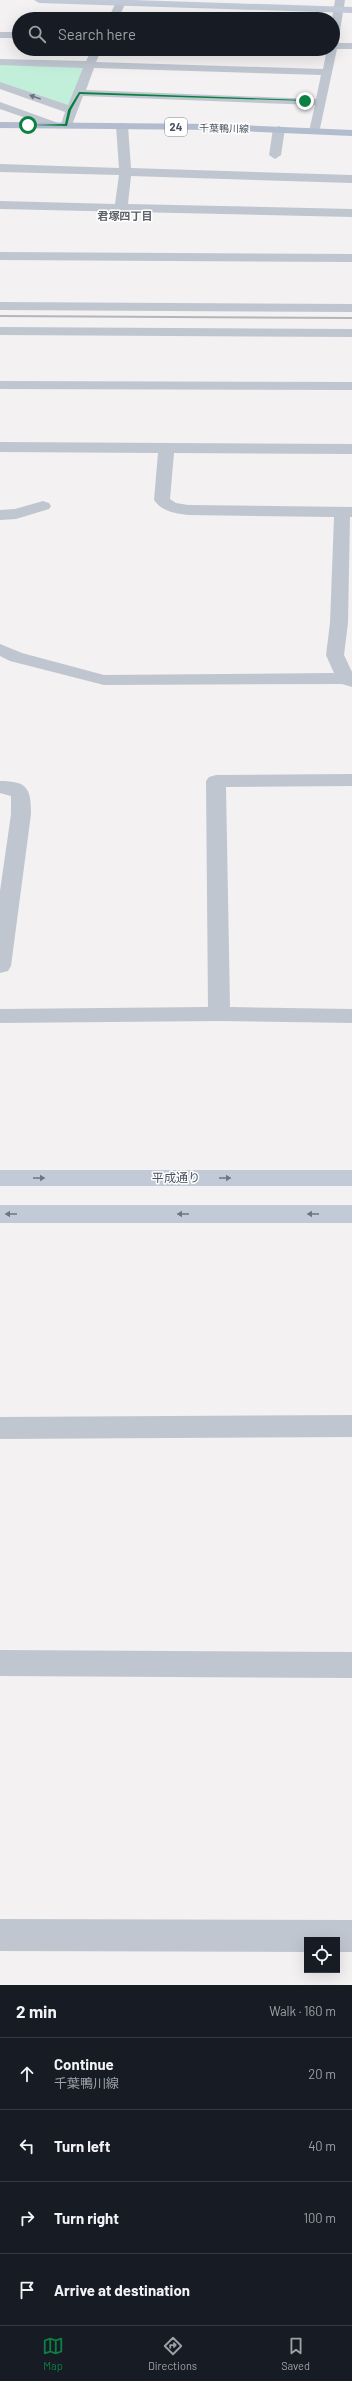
<!DOCTYPE html>
<meta charset="utf-8">
<style>
body{margin:0;font-family:Barlow,"Noto Sans JP",sans-serif;background:#20242c;color:#f1f3f6}
.controls{position:absolute;right:12px;bottom:12px;display:grid;overflow:hidden;border-radius:0px;box-shadow:0 4px 16px #0002}
.controls button{width:36px;height:36px;display:grid;place-items:center;padding:0;border:0;border-bottom:1px solid #363941;background:#171b24;color:#f1f3f6;font:20px sans-serif}
.stop{position:absolute;width:12px;height:12px;margin:-9px;border:3px solid #0b8043;border-radius:50%;background:#fff}
.stop.end{background:#0b8043;border-color:#fff;box-shadow:0 1px 4px #0008}
.list{margin:0;padding:0;list-style:none}
h2{display:flex;justify-content:space-between;align-items:center;height:52px;margin:0;padding:0 16px;font-size:17px}
h2 small{font-size:13px;font-weight:400;color:#9ea1a6}
.list li{display:grid;grid-template-columns:26px 1fr auto;gap:12px;align-items:center;box-sizing:border-box;height:72px;padding:0 16px;border-top:1px solid #363941}
.list b{display:block;font-size:15px;white-space:nowrap}
.list p{margin:0;font-size:13px;white-space:nowrap;color:#9ea1a6}
.list em{font-size:13px;font-style:normal;color:#9ea1a6}
.icon{flex:none;width:22px;height:22px;fill:none;stroke:currentColor;stroke-width:2;stroke-linecap:round;stroke-linejoin:round}
.map{position:relative;flex:none;width:352px;height:1985px;overflow:hidden}
.search{position:absolute;background:#171b24;box-shadow:0 4px 16px #0002;left:12px;right:12px;top:12px;height:44px;display:flex;align-items:center;gap:10px;box-sizing:border-box;padding:0 14px;border-radius:22px;color:#9ea1a6;font-size:15px}
.sheet{height:340px;background:#171b24}
nav{display:flex;justify-content:space-around;align-items:center;box-sizing:border-box;height:56px;border-top:1px solid #363941;background:#171b24;font-size:11px;color:#9ea1a6}
nav a{display:grid;justify-items:center;gap:2px}
nav .on{color:#0b8043}
.map>svg:first-child{display:block}
</style>
<div class="map">
<svg width="352" height="1985" viewBox="0 0 352 1985">
<rect width="100%" height="100%" fill="#f3f1f1"/>
<path fill="#c1efd9" d="M0,62L89,64L70,110L0,85Z"/>
<g fill="none" stroke-linecap="round" stroke-linejoin="round">
<path fill="#bfc6d0" fill-rule="evenodd" d="M117,0H127L118,19H108Z
M335,0H345L338,43H352V49H337L319,133H311L309,131L315,105L83,96L72,125L66,128L61,126L52,127L0,109V102L61,124L65,112L0,89V82L68,105L83,68L0,65V59L86,61L92,49H102L96,62L323,69L327,49H333L332,19ZM94,68L321,75L316,99L86,90Z
M0,32H19V38H0Z
M122,123L128,126L131,168L352,175V183L131,176L128,204L352,209V217L0,209V201L115,204L119,175L0,172V164L119,168L116,126Z
M279,126L285,129L281,155L275,159L269,155L273,129Z
M0,252L352,254V262L0,260Z
M0,302L352,304V312L0,310Z
M0,327L352,329V337L0,335Z
M0,381L352,382V390L0,389Z
M0,442L352,444V454L174,453L170,499L176,503L188,505L352,507V517H350L348,623L344,655L352,672V687L342,684L104,685L10,661L0,656V644L22,653L104,675L334,673L326,655L330,623L334,517L188,515C175,513 162,512 154,500L158,453L0,452Z
M43,501L49,503L51,506L49,509L16,519L0,520V510L15,509Z
M352,774V786L226,787L230,1007L352,1009V1023L219,1021L0,1023V1009L208,1007L206,781L209,777L216,775Z
M0,781C28,781 31,789 31,814L11,966L8,971L0,973V891L11,814V796L0,793Z
M352,1415V1437L0,1439V1417Z
M0,1650L352,1652V1678L0,1676Z
M0,1919L352,1920V1952H337V1940H307V1952L0,1951Z"/>
<path fill="#c2cad7" fill-rule="evenodd" d="M34,0H133L352,7V13L39,3Z
M0,1170H352V1186H0Z
M0,1205H352V1223H0Z"/>
<path fill="#b2bccf" fill-rule="evenodd" d="M0,122L216,124L352,130V136L216,130L0,128Z"/>
<path stroke="#b3b5bb" stroke-width="2" d="M0,316L352,318"/>
</g>
<defs><path id="oneway-solid" d="M-6-.8H1V-3.2L6.5 0L1 3.2V.8H-6Z"/></defs>
<use fill="#6c7481" href="#oneway-solid" transform="translate(35 97) rotate(-160)"/>
<g fill="#6d7583">
<use href="#oneway-solid" transform="translate(39 1178)"/>
<use href="#oneway-solid" transform="translate(225 1178)"/>
<use href="#oneway-solid" transform="translate(11 1214) rotate(-180)"/>
<use href="#oneway-solid" transform="translate(183 1214) rotate(-180)"/>
<use href="#oneway-solid" transform="translate(313 1214) rotate(-180)"/>
</g>
<path fill="#0b8043" d="M79,92L305,100L307,101L80,94L71,110L67,126L27,125L65,124L68,110Z"/>
<g text-anchor="middle" stroke-width="3" stroke-linejoin="round" paint-order="stroke">
<g font-size="10" fill="#49515f" stroke="#fff">
<text transform="translate(224 128) rotate(1)" y="4">千葉鴨川線</text>
</g>
<rect fill="#fff" stroke="#80858f" stroke-width="1" x="165" y="118" width="22" height="18" rx="3"/>
<g font-size="11" font-weight="bold" fill="#49515f">
<text x="176" y="131">24</text>
</g>
<g font-size="11" font-weight="bold" fill="#5e6066" stroke="#fff">
<text x="125" y="220">君塚四丁目</text>
</g>
<g font-size="12" fill="#49515f" stroke="#fff">
<text x="176" y="1182">平成通り</text>
</g>
</g>
</svg>
<div class="controls">
<button><svg class="icon" aria-label="locate" viewBox="0 0 24 24"><circle cx="12" cy="12" r="6"/><path d="M12 2v4M12 18v4M2 12h4M18 12h4"/></svg></button>
</div>
<div class="stop" style="left:28px;top:125px"></div>
<div class="stop end" style="left:305px;top:101px"></div>
<div class="search"><svg class="icon" aria-label="search" viewBox="0 0 24 24"><circle cx="10" cy="10" r="6"/><path d="M15 15l6 6"/></svg>Search here</div>
</div>
<section class="sheet">
<h2>2 min<small>Walk · 160 m</small></h2>
<ul class="list">
<li><svg class="icon" aria-label="ahead" viewBox="0 0 24 24"><path d="M12 20V5M6 11l6-6 6 6"/></svg><div><b>Continue</b><p>千葉鴨川線</p></div><em>20 m</em></li>
<li><svg class="icon" aria-label="left" viewBox="0 0 24 24"><path d="M17 20v-9H6M10 6l-5 5 5 5"/></svg><div><b>Turn left</b></div><em>40 m</em></li>
<li><svg class="icon" aria-label="right" viewBox="0 0 24 24"><path d="M7 20v-9h11M14 6l5 5-5 5"/></svg><div><b>Turn right</b></div><em>100 m</em></li>
<li><svg class="icon" aria-label="arrive" viewBox="0 0 24 24"><path d="M6 21V4h12l-3 4 3 4H6"/></svg><div><b>Arrive at destination</b></div></li>
</ul>
</section>
<nav>
<a class="on"><svg class="icon" aria-label="map" viewBox="0 0 24 24"><path d="M3 6l6-2 6 2 6-2v14l-6 2-6-2-6 2zM9 4v14M15 6v14"/></svg>Map</a>
<a><svg class="icon" aria-label="directions" viewBox="0 0 24 24"><path d="M12 3l9 9-9 9-9-9zM9 14v-3h6M13 9l2 2-2 2"/></svg>Directions</a>
<a><svg class="icon" aria-label="saved" viewBox="0 0 24 24"><path d="M7 4h10v16l-5-4-5 4z"/></svg>Saved</a>
</nav>
